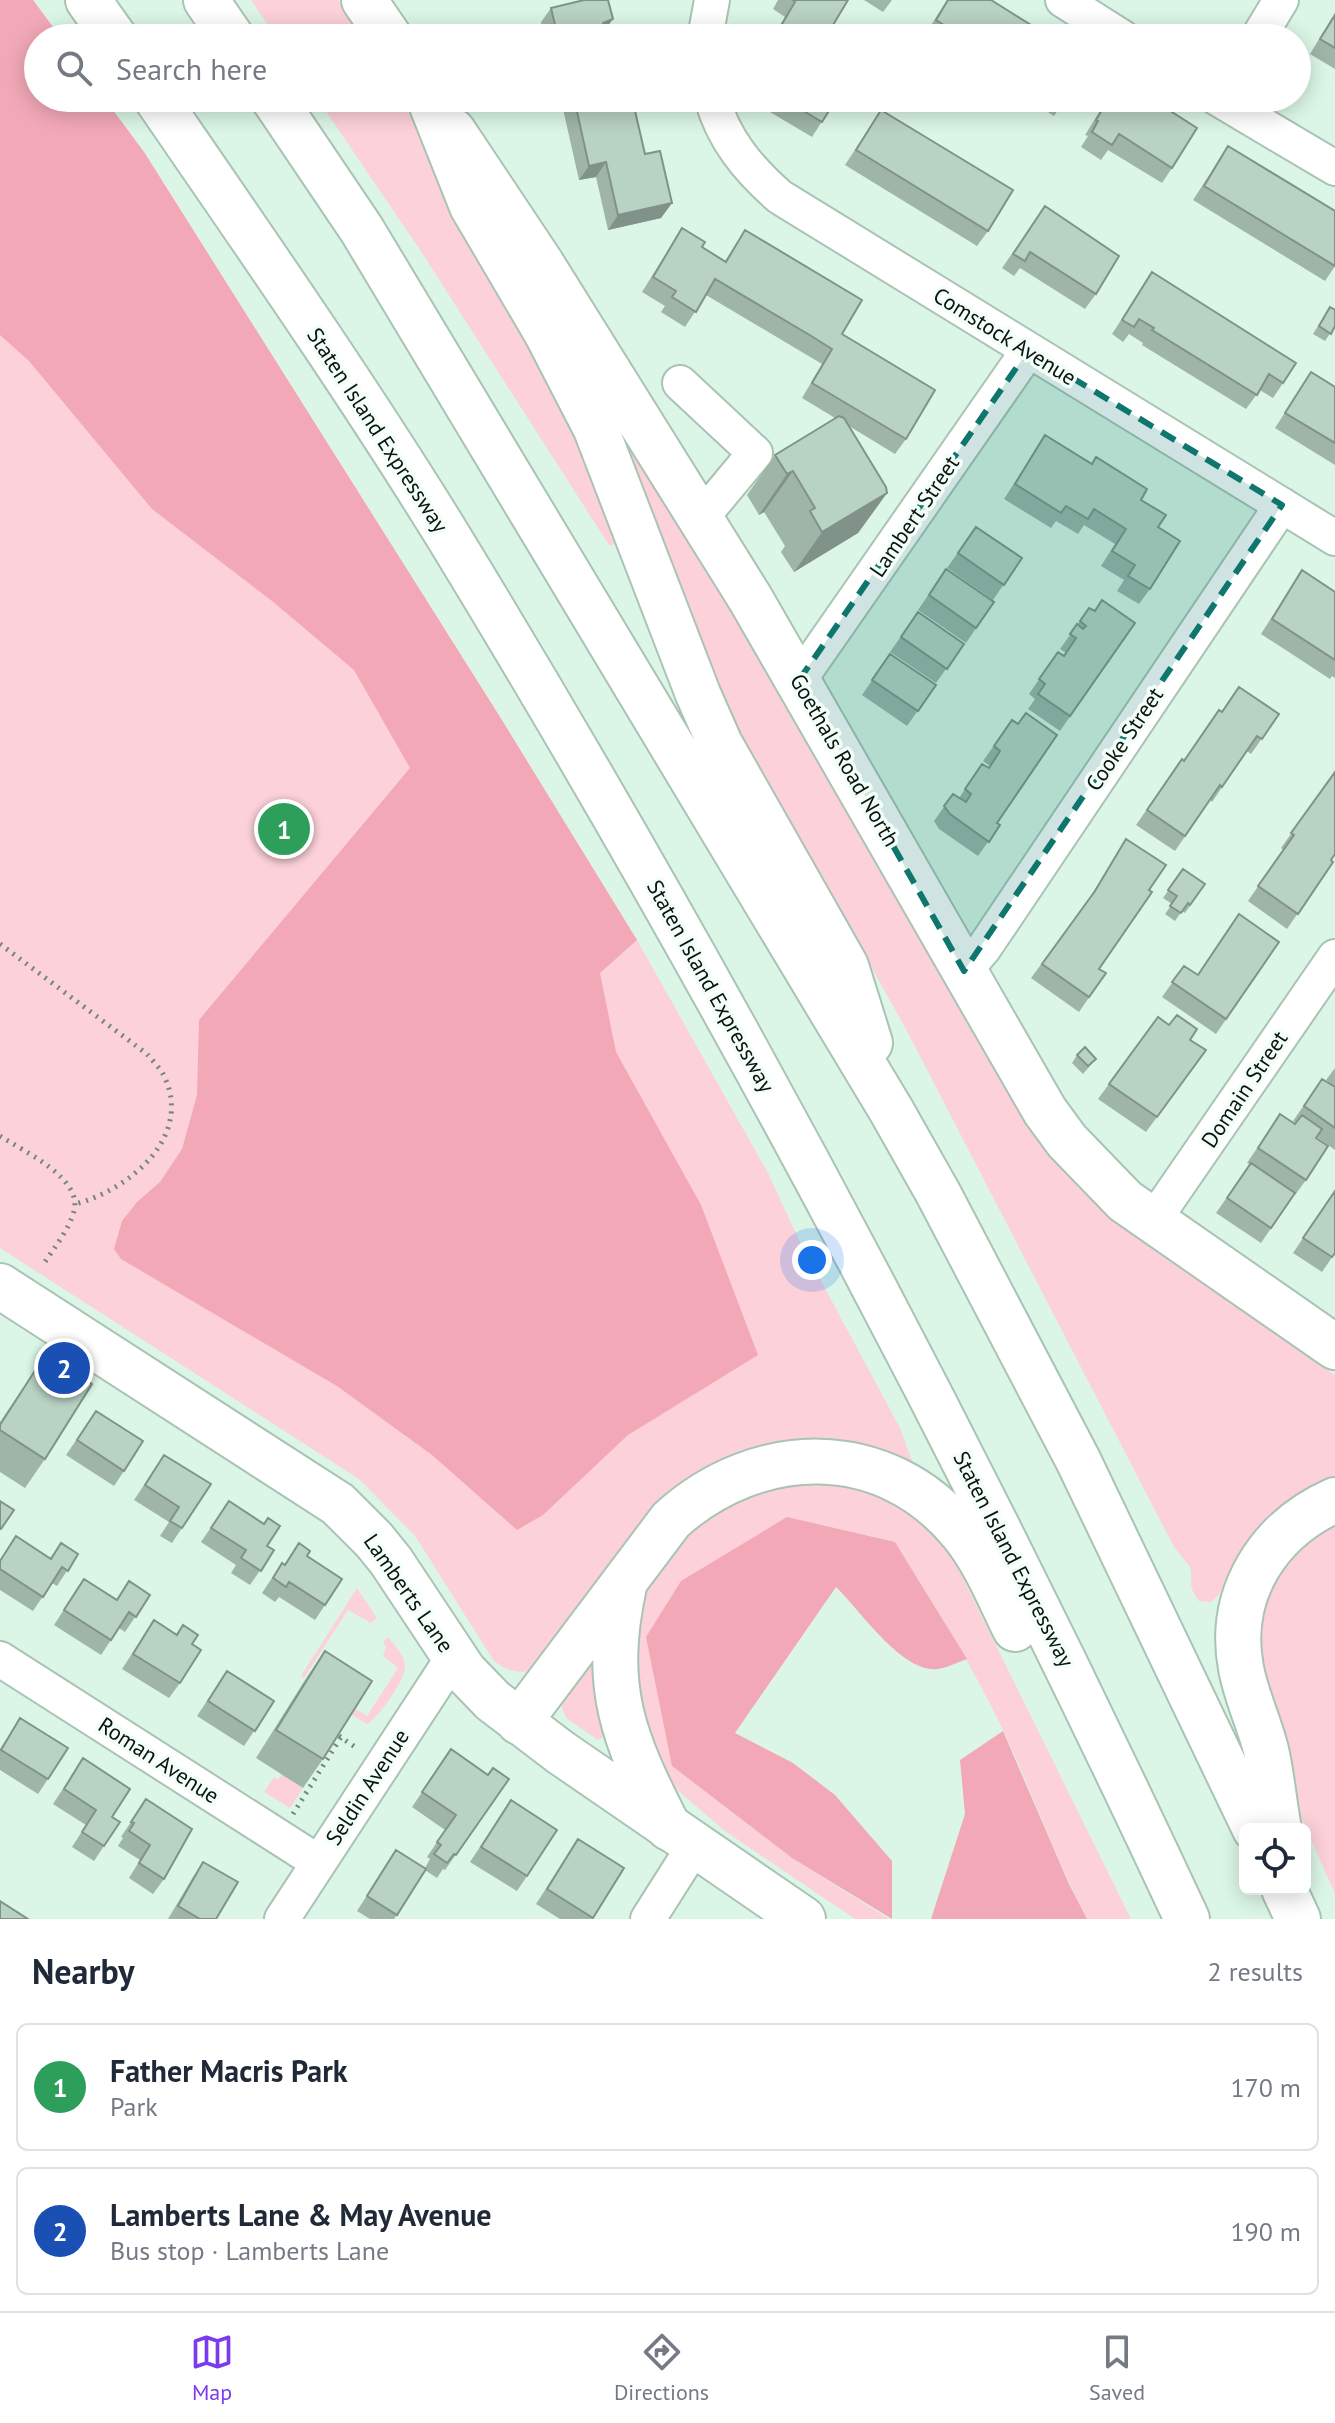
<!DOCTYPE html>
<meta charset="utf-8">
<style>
body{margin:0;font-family:"PT Sans",sans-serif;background:#f2f2f3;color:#1f2937}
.controls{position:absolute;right:24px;bottom:24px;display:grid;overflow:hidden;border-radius:12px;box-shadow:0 4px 20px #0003}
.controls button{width:72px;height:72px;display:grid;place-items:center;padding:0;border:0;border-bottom:2px solid #e0e1e3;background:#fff;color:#1f2937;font:40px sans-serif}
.you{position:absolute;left:812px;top:1260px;width:28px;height:28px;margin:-20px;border:6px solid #fff;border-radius:50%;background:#1a73e8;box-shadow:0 0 0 12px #1a73e833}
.badge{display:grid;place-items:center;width:52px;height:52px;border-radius:50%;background:#7c3aed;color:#fff;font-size:26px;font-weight:700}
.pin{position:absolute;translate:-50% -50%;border:4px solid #fff;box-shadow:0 2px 8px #0006}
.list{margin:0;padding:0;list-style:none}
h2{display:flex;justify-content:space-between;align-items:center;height:104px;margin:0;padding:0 32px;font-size:34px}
h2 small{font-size:26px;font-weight:400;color:#747a83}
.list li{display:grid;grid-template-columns:52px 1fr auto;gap:24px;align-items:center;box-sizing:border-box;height:128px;margin:0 16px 16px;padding:0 16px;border:2px solid #e0e1e3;border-radius:12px}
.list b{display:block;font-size:30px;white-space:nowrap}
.list p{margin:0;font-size:26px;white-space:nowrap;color:#747a83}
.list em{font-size:26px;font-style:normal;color:#747a83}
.icon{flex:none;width:44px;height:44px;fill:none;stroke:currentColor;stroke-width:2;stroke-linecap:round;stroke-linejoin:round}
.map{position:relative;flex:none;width:1335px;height:1919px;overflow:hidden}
.search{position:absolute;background:#fff;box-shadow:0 4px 20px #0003;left:24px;right:24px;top:24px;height:88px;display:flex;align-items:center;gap:20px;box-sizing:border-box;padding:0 28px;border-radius:44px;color:#747a83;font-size:30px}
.sheet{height:392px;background:#fff}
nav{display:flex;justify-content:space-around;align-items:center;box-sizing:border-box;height:112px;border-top:2px solid #e0e1e3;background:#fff;font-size:22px;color:#747a83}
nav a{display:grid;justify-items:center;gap:4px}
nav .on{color:#7c3aed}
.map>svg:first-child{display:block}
</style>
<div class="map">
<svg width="1335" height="1919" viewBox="0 0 1335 1919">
<rect width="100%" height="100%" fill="#dbf6e6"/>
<path fill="#fcd1d9" d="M0,0H33L61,38H38V98H104L146,155L500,717L637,940L768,1173L799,1240L900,1428L916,1472L779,1452L533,1671C516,1673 507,1671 494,1661L415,1536L359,1479L0,1248Z
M251,0H338L362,38H277Z
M317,98H400L515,301L560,390L614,535V545H609L422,253Z
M621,436L631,447L782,694L991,1062L1046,1149L1080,1190L1104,1212L1150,1247L1335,1375V1489L1231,1574L1217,1597L1210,1602L1199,1601C1186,1584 1194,1583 1190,1567L1174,1547L909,1035L847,923L736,734Z
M841,1481L916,1509L947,1546L1131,1919H1087C1055,1857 1032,1791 1002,1728C971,1663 933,1603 895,1542L786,1517L672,1766L792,1858L889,1919H855L725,1831L668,1782L628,1681L643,1590L692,1523L780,1483Z
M1335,1522V1894L1292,1796L1254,1678L1262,1608L1284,1563L1303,1543Z
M357,1588L377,1618L371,1623L348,1610L304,1678L301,1676Z
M388,1637C394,1645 404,1655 405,1665C407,1678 378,1718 367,1724L346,1711L349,1704L367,1716L398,1668L383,1656L386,1647L383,1642Z
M598,1639L609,1734L598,1740L566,1718L559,1700Z
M282,1774L303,1788L290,1808L264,1792L274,1777L278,1780Z"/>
<path fill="#f2a8b7" d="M0,0H33L61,38H38V98H104L144,152L500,717L637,940L600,973L616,1052L701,1205L758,1355L628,1435L543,1515L517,1530L432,1455L337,1386L121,1259L114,1249L122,1221L137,1202L160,1182L182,1149L197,1095L199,1020L410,768L354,670L272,601L152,509L29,361L0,335Z
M787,1517L895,1542L967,1659C958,1662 947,1668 937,1669C902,1673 859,1609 836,1587L735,1733L793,1763L835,1795L892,1861V1919L792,1858L672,1766L646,1637L681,1581Z
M1003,1731L1069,1884L1087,1919H931L965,1814L960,1760Z"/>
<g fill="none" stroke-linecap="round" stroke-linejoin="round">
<defs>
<path id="minor" d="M1063,0L1123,38
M705,38L712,0
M1258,38L1281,0
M712,98C723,139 748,169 780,197L1335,538
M1217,98L1335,168
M680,383L755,453L701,518
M799,680L1028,351
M964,971L984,948L1282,505
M1153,1221L1335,957
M0,1659L318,1862
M282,1919L454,1656
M648,1919L695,1845"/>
<path id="major" d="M364,0L390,38
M453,131L541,263L750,598L1045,1111L1067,1141L1125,1201L1335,1347
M0,1286L338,1504L374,1540L391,1561L464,1671L493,1701L560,1752L803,1919"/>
<path id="highway" d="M88,0L115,38
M206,0L232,38
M156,98C255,242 356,387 448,536C721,983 966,1445 1187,1919
M273,98L362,230L891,1110L938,1193L1078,1460L1255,1829
M429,98L472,206L546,332L596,429L698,694L720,744L846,966L870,1043
M624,1586C602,1688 623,1738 669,1828
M519,1722L671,1520C757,1442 885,1438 962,1533C985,1561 999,1597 1015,1629
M1279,1829C1274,1803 1272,1776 1266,1750C1259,1722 1246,1696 1241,1668C1227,1594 1268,1530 1335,1500
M1284,1889L1298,1919"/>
</defs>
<use href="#minor" stroke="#a9c3b4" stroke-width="38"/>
<use href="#major" stroke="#a9c3b4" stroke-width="48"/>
<use href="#highway" stroke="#a9c3b4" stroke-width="48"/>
<path stroke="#73867b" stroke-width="5" stroke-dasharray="2 6" stroke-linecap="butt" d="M0,944L147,1054C152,1060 159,1067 163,1074C195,1135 130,1190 75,1204
M0,1136C23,1151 83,1178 74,1211C69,1230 53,1249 43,1265
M339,1736L358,1749
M293,1814L341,1737"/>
<use href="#minor" stroke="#fff" stroke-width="34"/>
<use href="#major" stroke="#fff" stroke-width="44"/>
<use href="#highway" stroke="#fff" stroke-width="44"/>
</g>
<path fill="#9eb5a8" d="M778,0H848L833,25L842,38H772L785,17L773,9Z
M864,0H892L883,12Z
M947,0H991L1052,38H930L925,35Z
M551,8L605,30L606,38H544L541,22Z
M1335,13V69L1310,54Z
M550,98H632L645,154L672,203L661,218L608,230L596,177L579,180L561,100L551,102Z
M779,98H837L812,137L770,112Z
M1026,98H1066L1054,116Z
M1108,98H1150L1172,168L1162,183L1108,150L1101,160L1081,147L1088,136L1085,135Z
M881,110L988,231L977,246L845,165Z
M1228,146L1335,266L1325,281L1193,200Z
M1045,206L1096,294L1085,309L1020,268L1014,276L1002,268Z
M682,228L702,247L725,261L745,230L842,334L906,439L895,454L849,426L887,493L858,533L794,572L781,552L785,546L764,512L759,515L747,495L775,455L835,418L802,398L822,364L706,295L685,327L661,312L665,306L642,292Z
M1152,272L1283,383L1273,398L1260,390L1246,409L1142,345L1143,343L1129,334L1123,342L1112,334Z
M1330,307L1335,326L1325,341L1313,334Z
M1311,372L1335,387V465L1275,428Z
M1045,435L1091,464L1096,457L1141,500L1158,527L1150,589L1139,604L1117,591L1124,580L1101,566L1115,544L1084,525L1078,534L1056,521L1051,528L1004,499Z
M976,527L1022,558L993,600L947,568Z
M946,569L994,602L966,643L918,610Z
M1302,570L1335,592V678L1332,676L1330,679L1261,634Z
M1089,608L1095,611L1135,623L1060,731L1028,709L1035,699L1029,694L1058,652L1064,656L1066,653L1060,649Z
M918,612L964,644L936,683L890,652Z
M890,654L936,685L907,726L862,695Z
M1222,712L1279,714L1251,754L1247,751L1212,802L1210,800L1175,851L1136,825L1182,759L1184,760Z
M1012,720L997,823L1000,825L978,856L939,829L934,821L953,794L959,798L982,764L988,768L990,766L983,761Z
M1335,772L1331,861L1333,862L1287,929L1248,901L1283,850L1281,848Z
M1126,839L1149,890L1099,969L1106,973L1079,1012L1031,978L1087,902Z
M1183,869L1205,884L1185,913L1182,911L1175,921L1165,914L1172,904L1163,898Z
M1279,942L1216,1034L1162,997L1184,966L1198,975Z
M1158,1017L1206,1050L1146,1132L1098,1099Z
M1077,1055L1096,1059L1083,1074L1072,1063Z
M1335,1068V1087L1326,1080Z
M1322,1079L1335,1087V1150L1317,1137L1306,1180L1295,1195L1294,1194L1261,1243L1216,1213L1250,1164L1247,1163L1280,1114L1295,1124L1296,1123L1293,1121Z
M1335,1191V1253L1322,1272L1293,1253Z
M45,1355V1459L25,1488L0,1472V1422Z
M96,1411L124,1471L114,1486L66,1455Z
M164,1455L211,1484L172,1543L160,1536L169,1522L134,1500Z
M229,1501L267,1546L274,1550L250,1585L231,1573L236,1565L201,1542Z
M16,1536L50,1558L61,1543L78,1554L57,1586L52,1583L33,1611L0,1590V1560Z
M299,1543L307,1556L325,1605L315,1620L279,1597L275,1602L262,1593L282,1563L284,1565Z
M84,1579L116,1600L129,1581L150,1595L125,1632L119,1628L101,1655L54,1625Z
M154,1620L176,1634L183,1625L192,1644L180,1683L169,1698L122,1669Z
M325,1651L323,1759L303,1788L256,1758L305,1680Z
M227,1671L274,1701L244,1746L197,1716Z
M20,1718L48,1779L38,1794L0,1770V1749Z
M451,1749L488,1775L509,1779L445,1870L443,1869L437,1878L425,1870L394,1919H370L357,1911L396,1850L425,1868L430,1859L427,1857L445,1830L412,1807Z
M83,1758L112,1817L104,1846L94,1861L72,1847L86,1825L53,1804Z
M146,1799L164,1879L153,1894L129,1878L140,1860L118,1846L123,1838L121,1837Z
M511,1800L527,1876L517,1891L470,1862Z
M578,1839L624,1868L592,1919H560L536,1904Z
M203,1862L216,1919H168L193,1877Z"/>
<path fill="#819388" d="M613,19L602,34L603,23Z
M554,98H562L561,100L551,102Z
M606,162L596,177L579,180L589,166Z
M672,203L661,218L608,230L618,215Z
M793,471L764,512L759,515L787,474Z
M887,493L858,533L794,572L822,532Z"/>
<path fill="#b8d2c3" stroke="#819388" stroke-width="2" d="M584,0H608L613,19L603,23L606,38H550V35L557,33L551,8Z
M793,0H848L833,25L846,32L842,38H785L790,30L782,24L795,2Z
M948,0H991L1052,38H964L936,20Z
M1335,15V48L1320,39Z
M574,98H632L645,154L660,151L672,203L618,215L606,162L589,166Z
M782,98H837L822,122Z
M1109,98H1150L1197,128L1172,168L1119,134L1112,145L1092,132L1098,121L1096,120Z
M881,110L1013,190L988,231L856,150Z
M1228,146L1335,211V266L1204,186Z
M1045,206L1119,256L1096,294L1030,252L1025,261L1013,254Z
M682,228L705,242L702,247L726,262L745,230L862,300L842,334L935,390L906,439L812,383L832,349L808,334L715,279L696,312L672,297L676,291L653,277Z
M1152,272L1296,363L1283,383L1269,374L1257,395L1152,330L1154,328L1139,319L1134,327L1122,320Z
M1330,307L1335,310V326L1331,334L1319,326Z
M1311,372L1335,387V443L1285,413Z
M839,416L844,418L886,487L887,493L822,532L810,511L815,508L793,471L787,474L775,455Z
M1045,435L1092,464L1096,457L1147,489L1141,500L1166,515L1158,527L1180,541L1150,589L1128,576L1135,565L1112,551L1126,529L1094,509L1088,519L1066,506L1061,513L1015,484Z
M976,527L1022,558L1004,585L958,553Z
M946,569L994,602L976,628L929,595Z
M1302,570L1335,592V660L1272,619Z
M1102,600L1135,623L1070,716L1038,694L1045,684L1039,679L1058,652L1064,656L1076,638L1070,634L1077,624L1083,629L1086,626L1080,621L1089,608L1095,611Z
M918,612L964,644L947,669L901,637Z
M890,654L936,685L918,711L872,680Z
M1239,687L1279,714L1262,739L1257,736L1222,787L1220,785L1185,836L1147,810L1182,759L1184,761L1219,710L1222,712Z
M1026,713L1057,735L997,823L1000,825L989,842L950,814L944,806L953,794L966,802L971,794L965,789L982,764L989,768L1000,751L994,746L1012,720L1018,724Z
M1335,772V854L1331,860L1333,862L1298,914L1258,886L1294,835L1291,833Z
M1126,839L1166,865L1149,890L1152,892L1099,969L1106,973L1089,997L1042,964L1095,891Z
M1183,869L1205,884L1190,905L1188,903L1181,913L1170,906L1177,896L1168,890Z
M1239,914L1279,942L1226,1019L1172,982L1184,966L1198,975Z
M1177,1015L1197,1029L1190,1040L1206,1050L1157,1117L1109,1084L1158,1017L1169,1025Z
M1085,1047L1096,1059L1088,1066L1077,1055Z
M1322,1079L1335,1087V1128L1304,1106Z
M1280,1114L1295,1124L1302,1115L1322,1129L1316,1138L1328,1146L1306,1180L1258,1148Z
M1251,1163L1295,1193L1271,1228L1227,1198Z
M1335,1191V1253L1332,1257L1303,1238Z
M45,1355L92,1384L45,1459L0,1430V1425Z
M96,1411L143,1441L124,1471L77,1440Z
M164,1455L211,1484L182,1528L170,1521L179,1507L145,1485Z
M0,1501L14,1510L1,1529H0Z
M229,1501L264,1524L268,1518L280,1526L267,1546L274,1550L261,1571L241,1558L246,1550L211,1528Z
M16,1536L51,1559L61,1543L78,1554L68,1571L62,1567L43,1597L0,1569V1561Z
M299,1543L310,1551L307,1556L342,1579L325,1605L289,1582L286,1587L273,1578L282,1563L285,1565Z
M84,1579L117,1600L129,1581L150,1595L136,1617L129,1612L111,1640L64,1610Z
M154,1620L177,1635L183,1625L198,1635L192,1644L201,1650L180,1683L133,1654Z
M325,1651L372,1681L323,1759L276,1730Z
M227,1671L274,1701L255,1731L208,1701Z
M20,1718L68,1748L48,1779L1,1750Z
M451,1749L488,1775L493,1768L509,1779L456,1855L454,1854L447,1863L434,1854L441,1845L437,1842L456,1815L422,1792Z
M83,1758L130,1789L112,1817L120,1822L104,1846L82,1832L96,1810L64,1789Z
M146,1799L192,1829L164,1879L139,1863L150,1845L129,1831L134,1823L131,1822Z
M511,1800L557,1830L527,1876L481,1847Z
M578,1839L624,1868L593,1918L547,1889Z
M396,1850L426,1869L397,1915L367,1896Z
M203,1862L238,1882L216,1919H200L178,1906Z
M0,1901L28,1919H0Z"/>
<path fill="#0f766e" fill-opacity="0.2" stroke="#0f766e" stroke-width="6" stroke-dasharray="16 10" stroke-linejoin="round" d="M1028,351L1282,505L964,971L799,680Z"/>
<g text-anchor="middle" stroke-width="7" stroke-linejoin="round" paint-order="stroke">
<g font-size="22" fill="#0a140f" stroke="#f4fef8">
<text transform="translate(1005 336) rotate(32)" y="8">Comstock Avenue</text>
<text transform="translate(378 430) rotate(57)" y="8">Staten Island Expressway</text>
<text transform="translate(914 516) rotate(-56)" y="8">Lambert Street</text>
<text transform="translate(1124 739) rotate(-56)" y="8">Cooke Street</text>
<text transform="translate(845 760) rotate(60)" y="8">Goethals Road North</text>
<text transform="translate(711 986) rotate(61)" y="8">Staten Island Expressway</text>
<text transform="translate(1244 1089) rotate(-56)" y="8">Domain Street</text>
<text transform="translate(1014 1559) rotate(63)" y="8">Staten Island Expressway</text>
<text transform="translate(409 1593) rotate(55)" y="8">Lamberts Lane</text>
<text transform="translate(159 1760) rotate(33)" y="8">Roman Avenue</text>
<text transform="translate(367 1787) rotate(-57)" y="8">Seldin Avenue</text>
</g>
</g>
</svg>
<div class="controls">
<button><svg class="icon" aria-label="locate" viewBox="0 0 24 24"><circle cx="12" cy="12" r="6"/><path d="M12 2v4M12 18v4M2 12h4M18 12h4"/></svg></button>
</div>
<div class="you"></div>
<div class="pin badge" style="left:284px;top:829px;background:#2e9e5b">1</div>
<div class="pin badge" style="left:64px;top:1368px;background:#1a4fb4">2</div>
<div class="search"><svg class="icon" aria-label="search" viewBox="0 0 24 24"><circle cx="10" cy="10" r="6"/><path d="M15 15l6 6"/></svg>Search here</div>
</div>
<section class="sheet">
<h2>Nearby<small>2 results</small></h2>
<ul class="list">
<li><span class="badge" style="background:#2e9e5b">1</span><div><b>Father Macris Park</b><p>Park</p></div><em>170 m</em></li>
<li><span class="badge" style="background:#1a4fb4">2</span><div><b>Lamberts Lane &amp; May Avenue</b><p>Bus stop · Lamberts Lane</p></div><em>190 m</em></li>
</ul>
</section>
<nav>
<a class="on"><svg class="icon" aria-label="map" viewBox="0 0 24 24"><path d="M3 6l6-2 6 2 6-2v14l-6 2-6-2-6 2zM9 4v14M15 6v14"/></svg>Map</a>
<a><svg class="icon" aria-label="directions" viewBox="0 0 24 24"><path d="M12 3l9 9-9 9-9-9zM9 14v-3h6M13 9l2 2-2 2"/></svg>Directions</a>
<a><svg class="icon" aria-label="saved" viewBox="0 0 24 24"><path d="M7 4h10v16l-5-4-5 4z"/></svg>Saved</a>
</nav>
